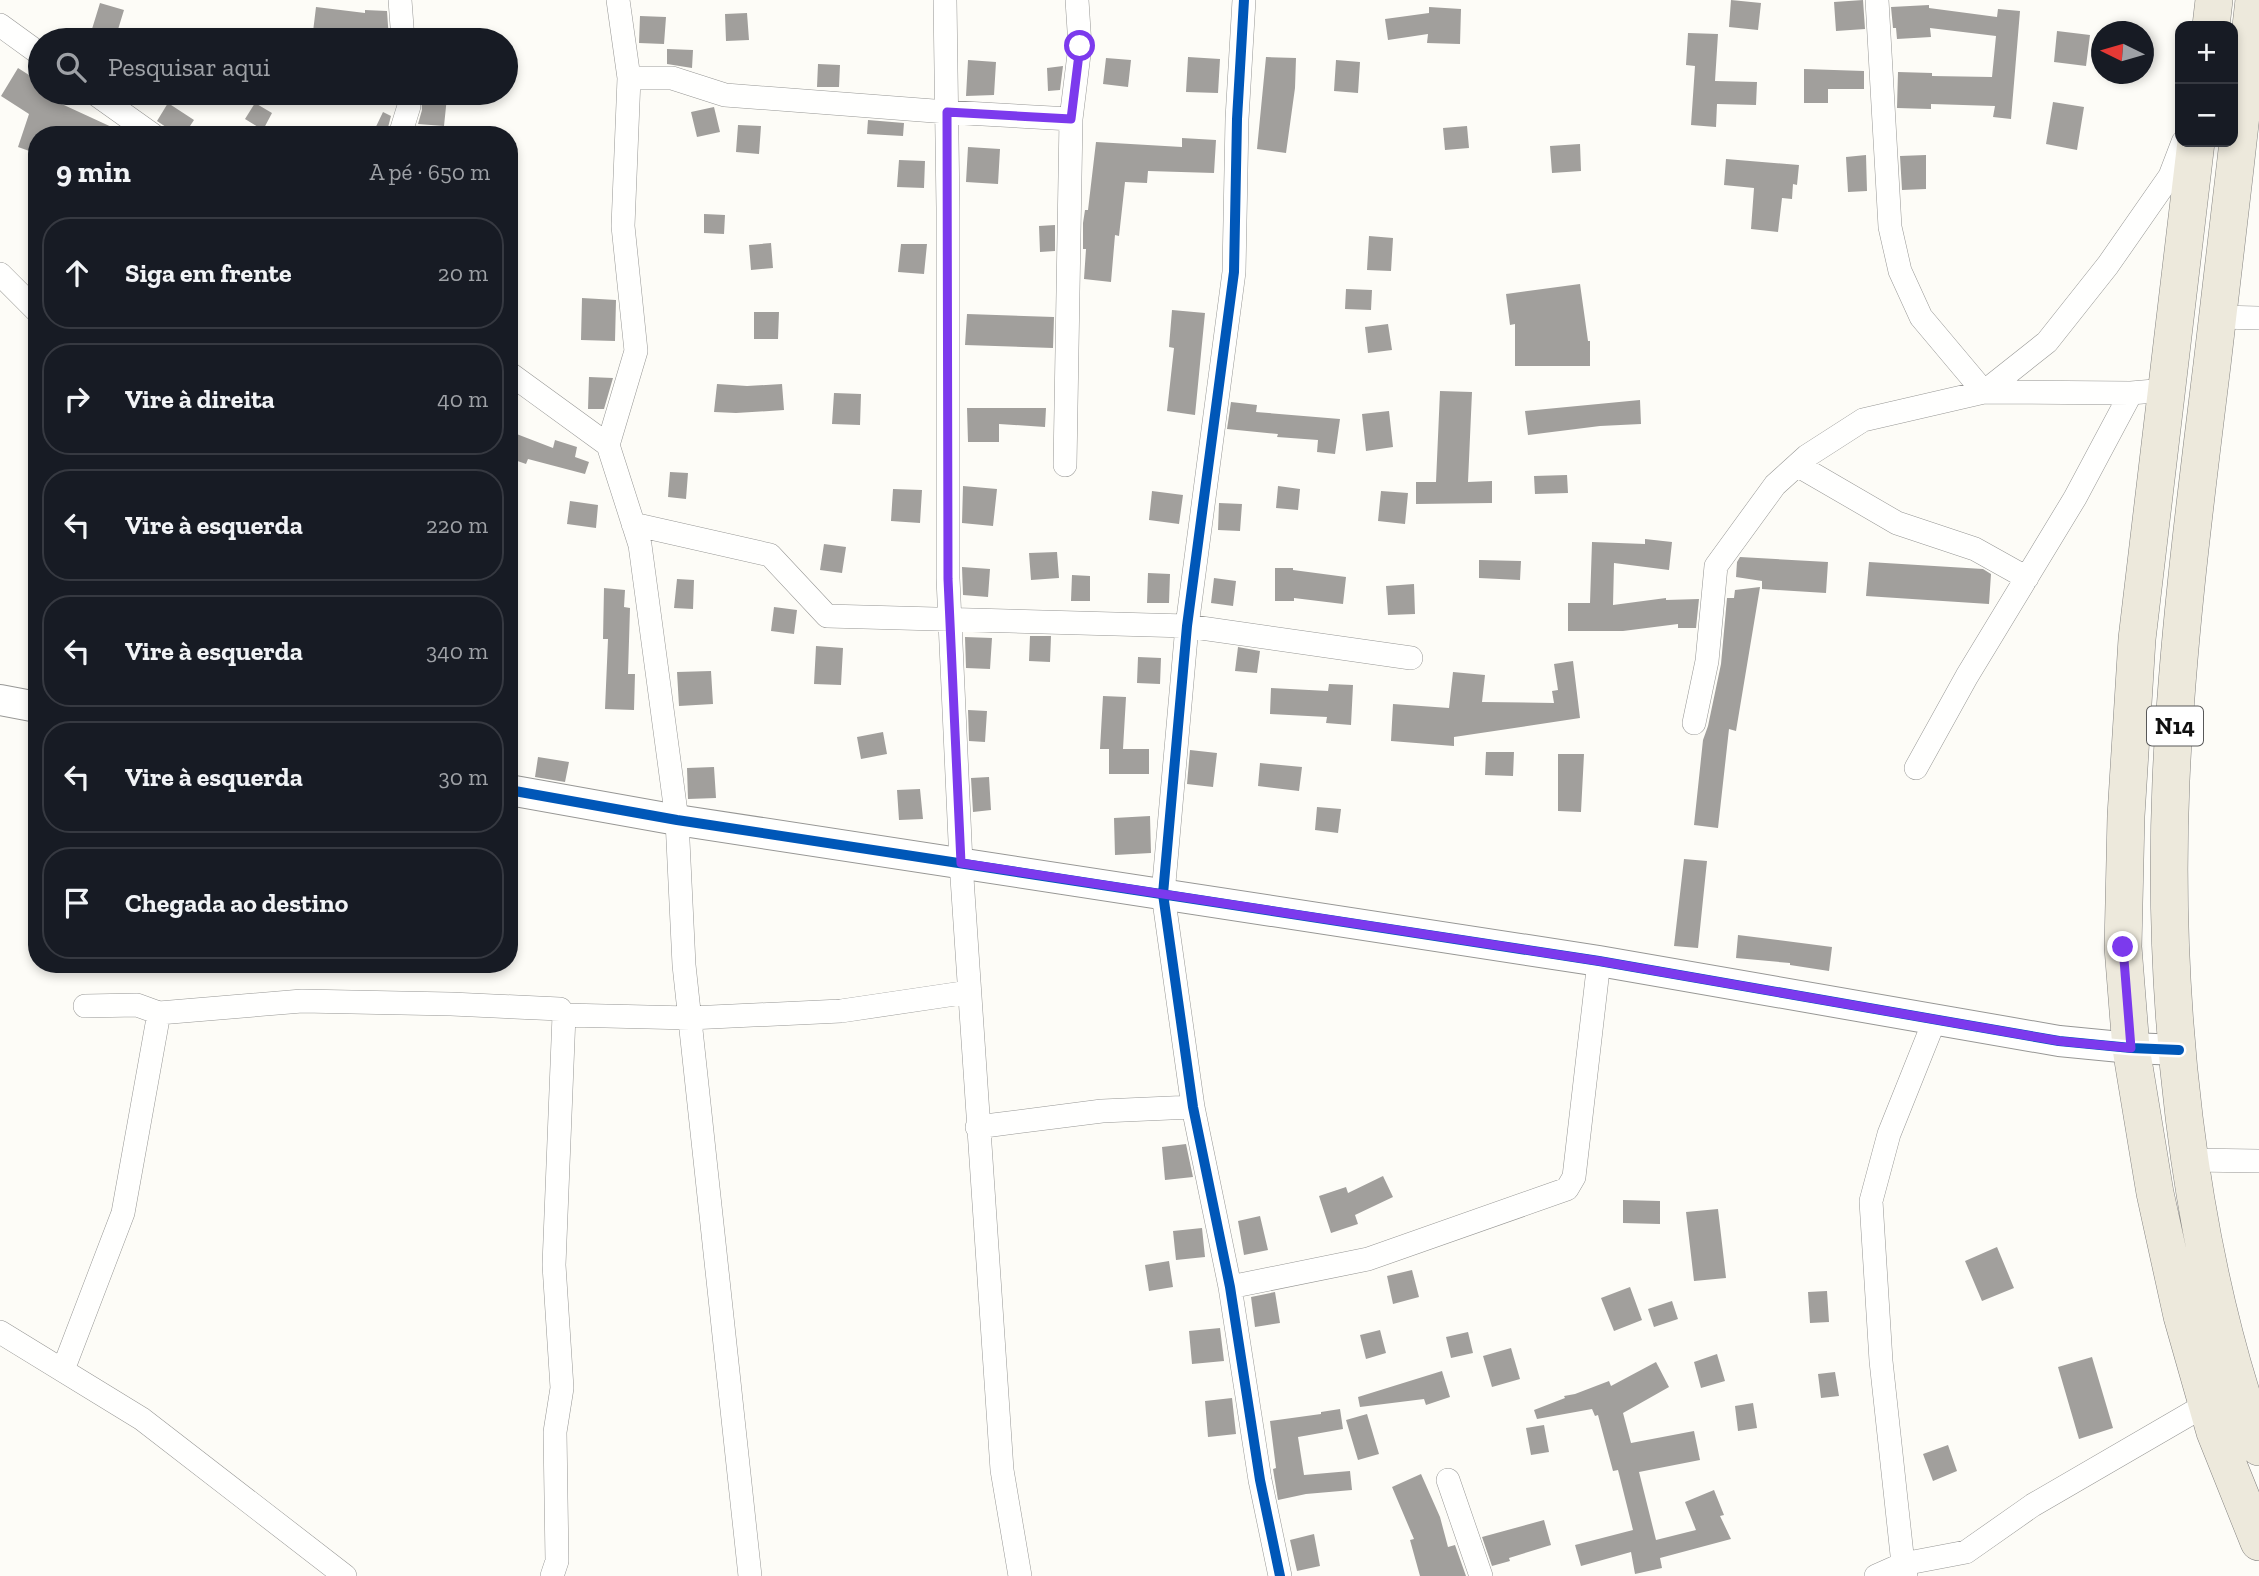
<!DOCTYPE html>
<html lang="pt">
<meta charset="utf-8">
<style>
body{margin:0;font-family:"Zilla Slab",serif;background:#242831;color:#f1f3f6}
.controls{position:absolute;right:21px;top:21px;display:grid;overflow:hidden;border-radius:14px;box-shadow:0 4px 10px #0003}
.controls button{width:63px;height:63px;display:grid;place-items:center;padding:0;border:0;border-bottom:2px solid #363941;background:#171b24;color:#f1f3f6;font:35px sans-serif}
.compass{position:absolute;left:2091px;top:21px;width:63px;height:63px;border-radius:50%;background:#171b24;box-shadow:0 4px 10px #0003;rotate:275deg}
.stop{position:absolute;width:21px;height:21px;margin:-16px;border:5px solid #7c3aed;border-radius:50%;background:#fff}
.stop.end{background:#7c3aed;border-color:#fff;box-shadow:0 2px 7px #0008}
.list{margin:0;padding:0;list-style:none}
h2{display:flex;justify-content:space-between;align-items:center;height:91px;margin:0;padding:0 28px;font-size:30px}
h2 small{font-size:23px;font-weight:400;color:#9ea1a6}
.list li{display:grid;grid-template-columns:46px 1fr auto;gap:21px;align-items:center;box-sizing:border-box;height:112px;margin:0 14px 14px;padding:0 14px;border:2px solid #363941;border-radius:28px}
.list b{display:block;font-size:26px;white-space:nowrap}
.list em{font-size:23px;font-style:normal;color:#9ea1a6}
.icon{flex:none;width:38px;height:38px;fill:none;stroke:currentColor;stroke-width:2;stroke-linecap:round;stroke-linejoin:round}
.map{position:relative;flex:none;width:2259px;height:1576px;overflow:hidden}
.search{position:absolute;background:#171b24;box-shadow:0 4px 10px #0003;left:28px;top:28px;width:490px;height:77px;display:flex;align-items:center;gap:18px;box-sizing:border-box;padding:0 24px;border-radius:38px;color:#9ea1a6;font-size:26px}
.panel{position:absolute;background:#171b24;box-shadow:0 4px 10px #0003;left:28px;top:126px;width:490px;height:847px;border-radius:28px}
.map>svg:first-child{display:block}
</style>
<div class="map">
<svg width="2259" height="1576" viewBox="0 0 2259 1576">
<rect width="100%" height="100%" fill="#fdfcf7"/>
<path fill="#a19f9c" d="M1731,0L1761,3L1758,30L1729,27Z
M1863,0L1865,29L1836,31L1834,2Z
M100,3L124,10L116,36L92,29Z
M1929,5V8L1997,17L1998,9L2020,11L2011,119L1993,117L1995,106L1931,104V109L1897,108L1898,72L1932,73V76L1992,77L1996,36L1930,28L1931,37L1897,39L1896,28H1893L1891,7Z
M316,7L365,13V10L387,11L389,40H312Z
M1429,7L1461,9L1460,44L1427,43L1428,34L1388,40L1385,19L1429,13Z
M747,13L749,40L726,41L725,14Z
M640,16L666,17L664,44L639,43Z
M2057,31L2090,35L2086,66L2054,62Z
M1688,33L1718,34L1715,81L1757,82L1756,105L1717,104L1716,127L1691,125L1695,66L1686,65Z
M667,49L693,50L692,68L667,64Z
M1188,57L1220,59L1218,93L1186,92Z
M1266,57L1296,58L1295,88L1286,153L1257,149Z
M1106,58L1131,60L1128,87L1103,84Z
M968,60L996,62L994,95L966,96Z
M1336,60L1360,62L1358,93L1334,91Z
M818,64L840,65L839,87H817Z
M1063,66L1060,90L1048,91L1047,68Z
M18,68L40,82V94L129,135H37L35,153L18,147L29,114L1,96Z
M1804,69L1864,71V89H1828V103H1804Z
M421,94L447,97L444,126L418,124L422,110Z
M2053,102L2084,107L2077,150L2046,144Z
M168,103L194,120L184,135H178L157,121Z
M255,103L272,113L263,130L245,119Z
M714,107L720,132L697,137L691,112Z
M383,112L391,116L386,135H372Z
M868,120L904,123L903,136L867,134Z
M738,125L761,126L759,154L736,152Z
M1467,126L1469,148L1445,150L1443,128Z
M1182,138L1216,140L1214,173L1148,171L1147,183L1125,182L1119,236L1115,235L1111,282L1084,279L1086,249H1083V223L1085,210H1088L1096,142L1182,147Z
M1580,144L1581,171L1552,173L1550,146Z
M968,147L1000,149L998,184L966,182Z
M1866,155L1867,191L1848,192L1846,157Z
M1926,155V189L1902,190L1900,156Z
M1726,159L1799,165L1797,185L1793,184L1792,199L1782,198L1778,232L1751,229L1754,188L1724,185Z
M899,160L925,161L924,188L897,187Z
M704,214L725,215L724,234L704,233Z
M1055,225V251L1040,252L1039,226Z
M1369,236L1393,238L1391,271L1367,270Z
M771,243L773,268L751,270L749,245Z
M901,244H927L924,274L898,272Z
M1580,284L1588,341H1590V366H1515V324L1510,325L1506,294Z
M1346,289L1372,290L1371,310L1345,309Z
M582,298L616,300L615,341L581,340Z
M1172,310L1205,313L1195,415L1167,411L1174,348L1169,347Z
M754,312H779L778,339H754Z
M967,314L1054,317L1053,348L965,345Z
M1388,324L1392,350L1368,353L1365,327Z
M589,377L613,378L604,409H588Z
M717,384L747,386L782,384L784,410L736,413L714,412Z
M1440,391L1472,392L1468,482L1492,481V503L1416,504V482H1436Z
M834,393L861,394L860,425L832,424Z
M1640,400L1641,424L1600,426L1528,435L1525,411Z
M1231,402L1257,405L1256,412L1340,419L1335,454L1317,452L1318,440L1277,437L1278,434L1227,429Z
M967,408H1046L1045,427L999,424V442H968Z
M1389,411L1393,447L1366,451L1362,414Z
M514,433L553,448L555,440L577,447L575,457L589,462L585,474L528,459L526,464L509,458V444Z
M670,472L688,473L686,499L668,497Z
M1567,475L1568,493L1535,494L1534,476Z
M963,486L997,489L993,526L962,523Z
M1278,486L1300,489L1298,510L1276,508Z
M893,489L922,490L920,523L891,521Z
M1152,491L1183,495L1179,524L1149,520Z
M1381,491L1408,493L1405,524L1378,521Z
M570,501L598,505L596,528L567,524Z
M1219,503L1242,504L1240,531L1218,530Z
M1645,539L1672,542L1669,570L1614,563L1613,605L1666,598V600L1699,599L1696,628H1678V624L1623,631H1568V603H1590L1592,542L1645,544Z
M824,544L846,547L842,573L820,570Z
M1057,552L1059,578L1031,580L1029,553Z
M1740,557L1828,562L1826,593L1762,589V581L1736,577L1737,562Z
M1479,560L1521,561L1520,580L1479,578Z
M1869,562L1983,569L1991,574L1989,604L1866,596Z
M962,567L990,569L988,597L963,595Z
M1275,568H1293V570L1346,577L1343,604L1294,598V601H1275Z
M1148,573L1170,574L1169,603H1147Z
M1072,575L1090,576V601H1071Z
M1214,578L1236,581L1233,606L1211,603Z
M677,579L694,580L693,609L674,608Z
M1414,584L1415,614L1388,615L1386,586Z
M1760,587L1736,731L1729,729L1718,828L1694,825L1703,740L1708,726L1721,664L1727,598H1734L1735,590Z
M604,588L625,590L624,607L630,608L628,674H635L634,710L605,709L608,639H603Z
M774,607L797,610L794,634L771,631Z
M1030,636H1051L1050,662L1029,661Z
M965,637L992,638L990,669L966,668Z
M816,646L843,648L841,685L814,684Z
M1238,647L1260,651L1257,673L1235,671Z
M1138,657L1161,658L1160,684L1137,683Z
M1573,661L1580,718L1454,737V746L1391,741L1393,704L1449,708L1453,672L1485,675L1482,702L1554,703L1552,691L1558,690L1554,664Z
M711,671L713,704L679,706L677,672Z
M1329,684L1353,685L1351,725L1326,723L1327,717L1270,714L1271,688L1328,691Z
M1103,696L1126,697L1123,749H1149V774H1109V749H1100Z
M968,710L987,711L985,742L969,741Z
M883,732L887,754L861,759L857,737Z
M1190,750L1217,753L1213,787L1187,784Z
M1486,752H1514L1513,776L1485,775Z
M1558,754H1584L1581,812L1558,811Z
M538,757L569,762L565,782L535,777Z
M1260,763L1302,767L1299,791L1258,786Z
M714,767L716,798L688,799L687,768Z
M989,777L991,810L973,812L971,778Z
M920,789L923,819L899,820L897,790Z
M1317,807L1341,809L1338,833L1315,830Z
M1150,816L1151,853L1115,855L1114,818Z
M1684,859L1707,861L1698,948L1674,946Z
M1738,935L1832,947L1829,971L1790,965V963L1736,958Z
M1186,1144L1193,1177L1165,1180L1162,1147Z
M1383,1176L1393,1197L1355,1215L1358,1224L1331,1233L1319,1196L1346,1187L1348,1193Z
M1623,1200L1660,1201V1224L1623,1223Z
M1718,1209L1726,1278L1694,1281L1686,1212Z
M1260,1216L1268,1250L1244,1255L1238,1221Z
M1202,1228L1205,1257L1176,1260L1173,1231Z
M1997,1247L2014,1288L1982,1301L1965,1261Z
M1169,1261L1173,1287L1149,1291L1145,1265Z
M1412,1270L1419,1297L1393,1304L1387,1276Z
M1630,1287L1642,1320L1614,1331L1601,1298Z
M1827,1291L1829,1322L1810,1323L1808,1292Z
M1275,1292L1280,1323L1255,1327L1251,1297Z
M1672,1301L1678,1319L1654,1327L1648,1309Z
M1220,1328L1224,1361L1192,1364L1189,1331Z
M1380,1330L1386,1353L1366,1359L1360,1335Z
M1468,1332L1473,1353L1451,1358L1446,1337Z
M1511,1348L1520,1379L1492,1387L1483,1356Z
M1717,1354L1725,1381L1701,1388L1694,1362Z
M2092,1357L2113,1428L2079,1439L2058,1367Z
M1656,1362L1669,1387L1623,1413L1631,1443L1694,1431L1700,1460L1639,1472L1656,1540L1696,1530L1685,1502L1714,1490L1724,1515L1720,1516L1731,1539L1660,1558L1662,1568L1635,1574L1631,1552L1581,1566L1575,1545L1633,1530L1618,1470L1613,1471L1598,1415L1595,1416L1592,1409L1537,1419L1534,1410L1565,1398L1564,1396L1575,1394L1609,1381L1611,1386Z
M1442,1371L1450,1397L1426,1405L1424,1399L1360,1407L1358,1397Z
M1835,1372L1839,1396L1821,1398L1818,1374Z
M1232,1398L1236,1434L1208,1437L1205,1401Z
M1753,1403L1757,1428L1738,1431L1735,1406Z
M1340,1409L1343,1429L1298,1437L1304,1475L1350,1471L1352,1490L1306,1494L1278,1500L1273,1469L1276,1468L1270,1421L1321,1414V1412Z
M1367,1414L1379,1454L1358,1460L1346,1420Z
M1544,1425L1549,1452L1531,1455L1526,1428Z
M1948,1445L1957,1471L1933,1481L1923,1454Z
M1421,1474L1440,1517L1448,1547L1455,1545L1466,1576H1420L1410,1540L1414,1539L1392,1487Z
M1544,1520L1551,1545L1509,1558L1510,1561L1492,1566L1482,1537Z
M1314,1534L1320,1566L1297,1571L1290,1540Z"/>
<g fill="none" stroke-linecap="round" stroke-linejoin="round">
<defs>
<path id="minor" d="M400,0L403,40
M945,0L948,208V578L961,863L1002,1470L1020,1576
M1244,0L1237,119L1234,272L1187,626L1163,894L1193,1107L1230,1287L1260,1480L1280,1576
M1877,0L1890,227L1900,271L1921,317L1984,392L2047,342L2108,265L2170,176L2183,142
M0,25L40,54
M629,78H672L725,95L947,112L1071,119
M94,93L153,135
M400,135L409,106L407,93
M0,274L37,311
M2218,317L2259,318
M509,373L608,445L640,545L677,820L684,965L750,1576
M608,445L636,351L623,226L629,78L618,0
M1065,465L1071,119L1080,46L1077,0
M1797,465L1897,523L1975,549L2027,578
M633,524L770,555L827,616L1187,626L1411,658
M1694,723L1707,661L1716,566L1775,485L1807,456L1863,420L1984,392L2131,393L2166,390
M1916,768L1967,676L2075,498L2131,393
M85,1006L137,1005L159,1013L302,1001L451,1004L560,1009L564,1015L554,1265L562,1388L555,1432L557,1561L552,1576
M564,1015L690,1018L841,1011L969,992
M977,1127L1102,1111L1193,1107
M2191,1160L2259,1161
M1230,1287L1368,1259L1567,1189L1574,1177L1599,961
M0,1332L142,1419L345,1576
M63,1370L123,1213L159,1013
M1448,1480L1481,1576
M1876,1576L1903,1564L1966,1552L2033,1505L2207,1404
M1906,1576L1903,1564L1881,1361L1871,1201L1889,1134L1935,1019"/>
<path id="tertiary" d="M0,700L37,707
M509,790L677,820L1599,961L2059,1041L2131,1048L2179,1050"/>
<path id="primary" d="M2254,0C2240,122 2227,243 2212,365C2195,503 2177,642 2171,781C2162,996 2186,1244 2259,1447
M2211,26L2214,0
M2196,142L2137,639L2126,816L2123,947L2131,1048L2155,1193L2182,1316L2215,1432L2259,1542"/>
</defs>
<use href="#minor" stroke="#979795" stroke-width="24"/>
<use href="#tertiary" stroke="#979795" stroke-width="32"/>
<use href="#primary" stroke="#858482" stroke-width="38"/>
<use href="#minor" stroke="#fffffe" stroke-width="23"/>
<use href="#tertiary" stroke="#fffffe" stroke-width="30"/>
<use href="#primary" stroke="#ede9dc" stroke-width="37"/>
<defs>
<path id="cycleway" d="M1244,0L1237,119L1234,272L1187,626L1163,894L1193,1107L1230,1287L1260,1480L1280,1576
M509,790L677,820L1599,961L2059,1041L2131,1048L2179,1050"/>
</defs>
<use href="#cycleway" stroke="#fff" stroke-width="15"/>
<use href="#cycleway" stroke="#0057b8" stroke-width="10"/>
</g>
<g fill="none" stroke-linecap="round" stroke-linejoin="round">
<path stroke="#7c3aed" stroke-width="9" d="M1080,46L1071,119L947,112L948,579L961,863L1599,961L2059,1041L2131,1048L2123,947"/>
</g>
<g text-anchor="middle" stroke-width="7" stroke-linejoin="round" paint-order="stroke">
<rect fill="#fff" stroke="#585858" stroke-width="2" x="2147" y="706.5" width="56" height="39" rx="5"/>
<g font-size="23" font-weight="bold" fill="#111">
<text x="2175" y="734">N14</text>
</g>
</g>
</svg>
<div class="controls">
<button>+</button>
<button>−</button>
</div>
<svg class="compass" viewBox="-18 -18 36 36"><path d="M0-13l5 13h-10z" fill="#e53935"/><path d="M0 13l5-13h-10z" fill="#9ea1a6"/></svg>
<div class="stop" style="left:1080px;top:46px"></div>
<div class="stop end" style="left:2123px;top:947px"></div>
<div class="search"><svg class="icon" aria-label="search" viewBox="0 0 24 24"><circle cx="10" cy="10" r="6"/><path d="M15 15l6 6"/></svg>Pesquisar aqui</div>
<section class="panel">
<h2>9 min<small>A pé · 650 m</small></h2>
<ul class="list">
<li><svg class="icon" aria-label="ahead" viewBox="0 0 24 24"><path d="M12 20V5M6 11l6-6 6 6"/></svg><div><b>Siga em frente</b></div><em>20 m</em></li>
<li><svg class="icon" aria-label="right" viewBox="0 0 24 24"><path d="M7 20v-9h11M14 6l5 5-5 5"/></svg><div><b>Vire à direita</b></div><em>40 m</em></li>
<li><svg class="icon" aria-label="left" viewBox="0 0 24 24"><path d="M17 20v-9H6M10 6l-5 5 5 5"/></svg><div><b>Vire à esquerda</b></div><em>220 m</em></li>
<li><svg class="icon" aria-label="left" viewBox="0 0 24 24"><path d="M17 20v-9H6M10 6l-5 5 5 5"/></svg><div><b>Vire à esquerda</b></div><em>340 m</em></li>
<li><svg class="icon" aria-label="left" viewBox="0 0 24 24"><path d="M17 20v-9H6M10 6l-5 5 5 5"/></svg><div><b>Vire à esquerda</b></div><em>30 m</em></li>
<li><svg class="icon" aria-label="arrive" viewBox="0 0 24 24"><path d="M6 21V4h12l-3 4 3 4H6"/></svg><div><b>Chegada ao destino</b></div></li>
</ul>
</section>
</div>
